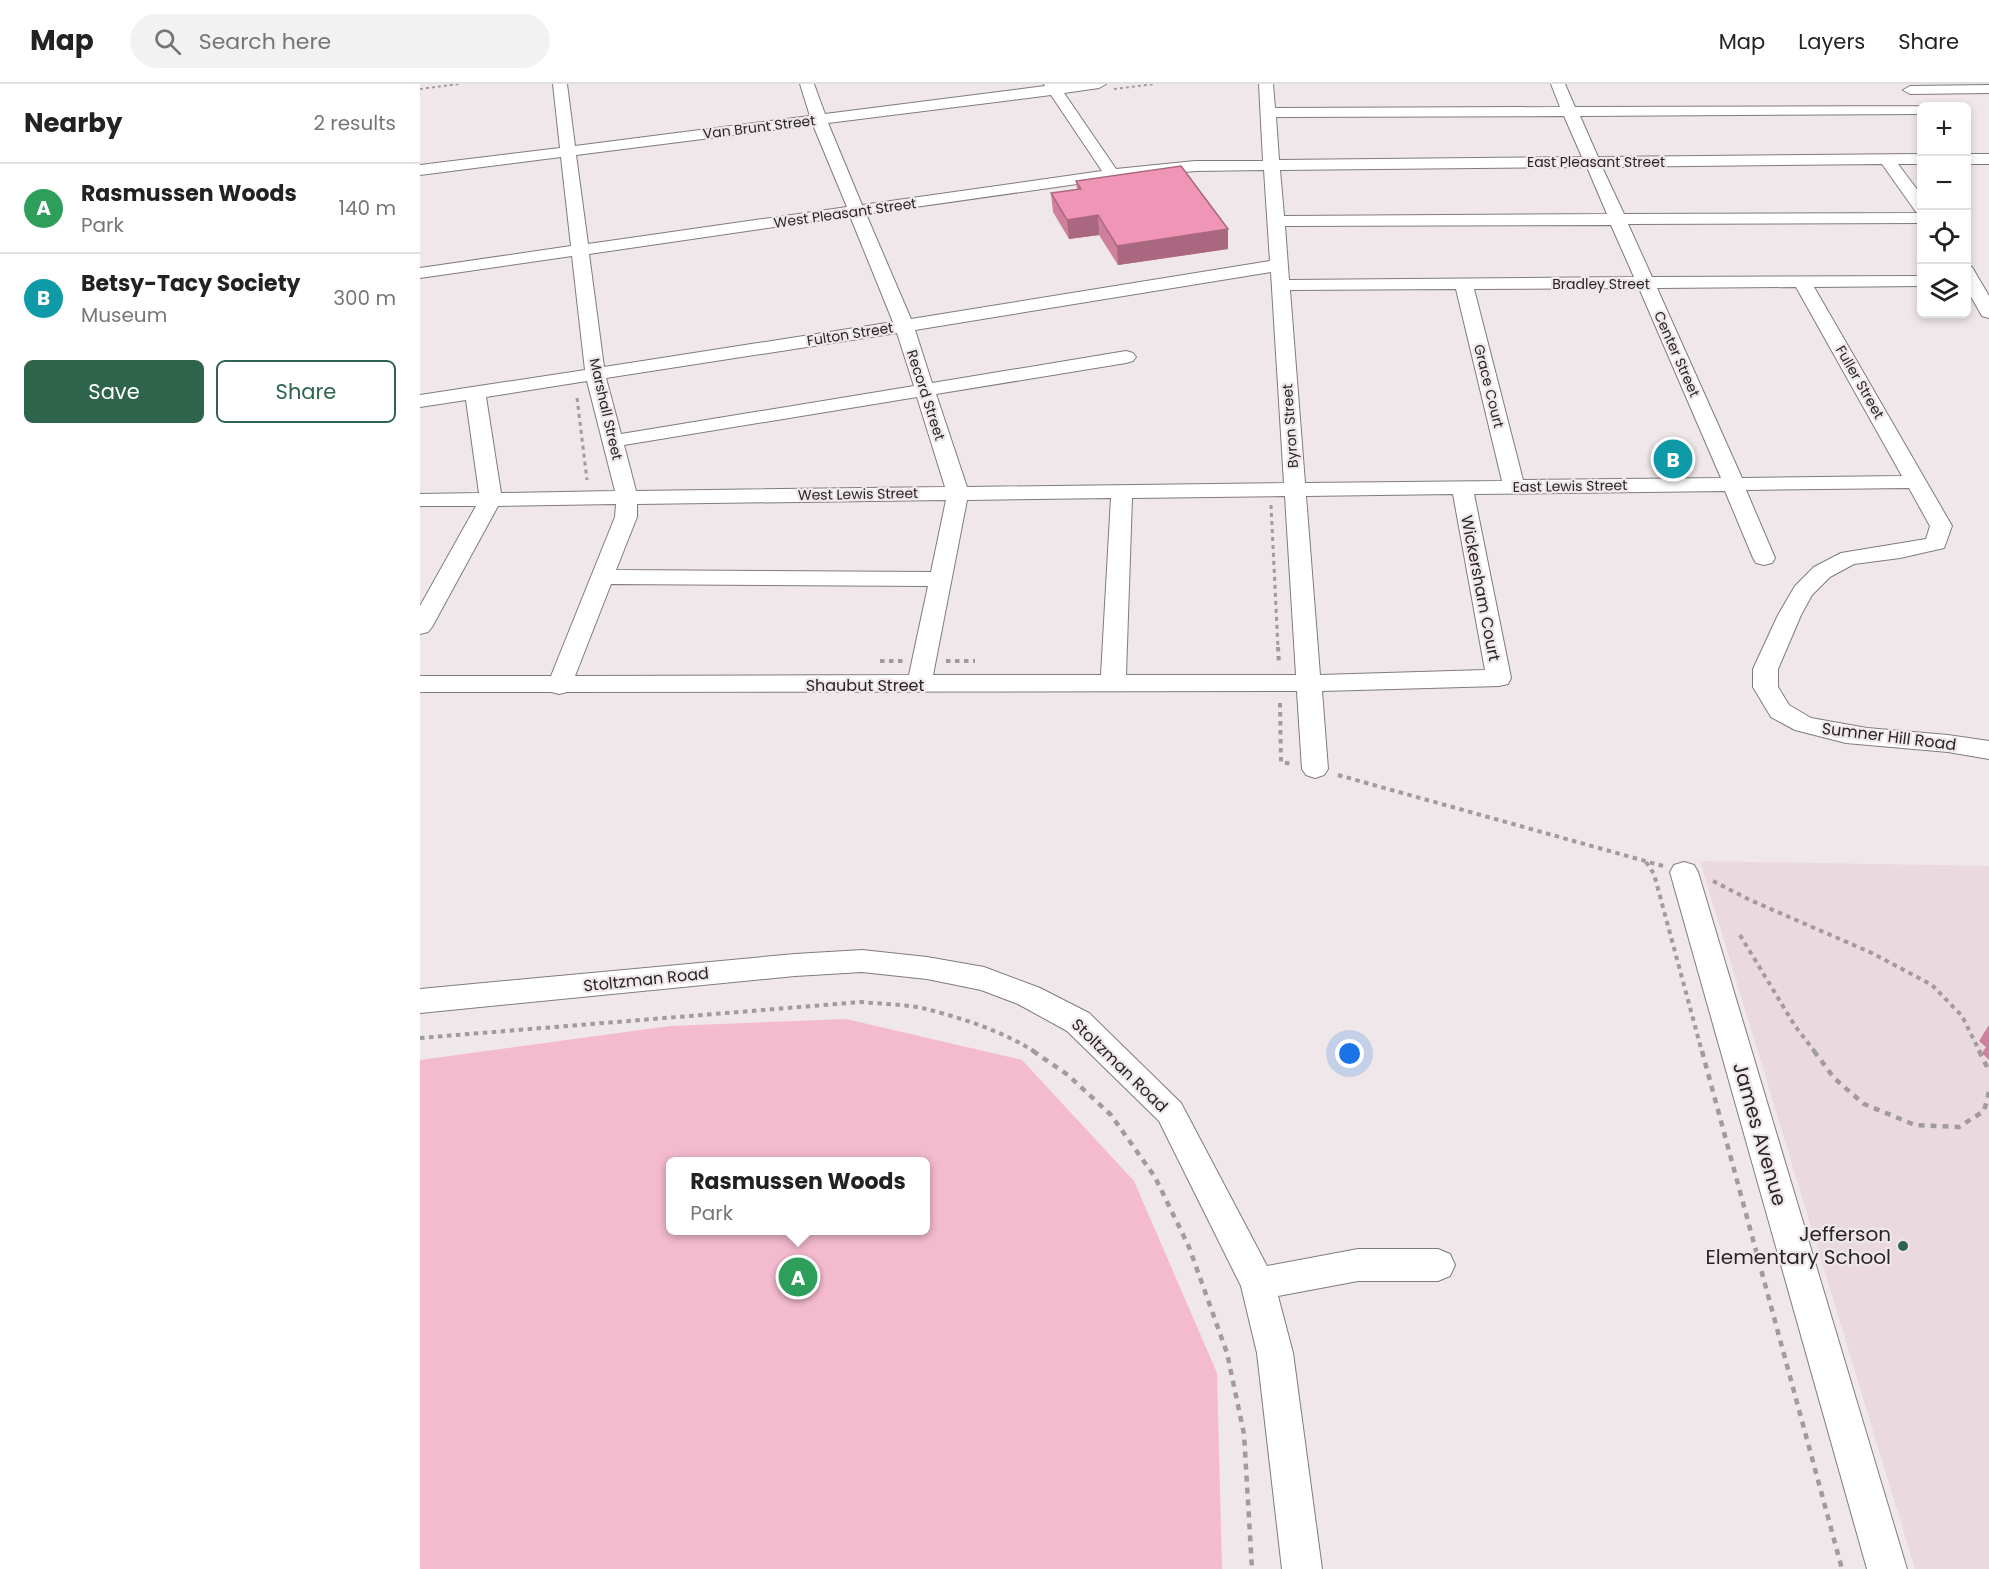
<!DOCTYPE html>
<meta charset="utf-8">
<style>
body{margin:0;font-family:Poppins,sans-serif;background:#f2f2f2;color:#222}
.controls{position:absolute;right:18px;top:18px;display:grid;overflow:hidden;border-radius:9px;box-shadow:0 3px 9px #0003}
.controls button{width:54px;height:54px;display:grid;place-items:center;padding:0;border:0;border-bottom:2px solid #e0e0e0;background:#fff;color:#222;font:30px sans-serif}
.you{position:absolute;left:930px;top:970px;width:21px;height:21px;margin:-15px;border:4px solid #fff;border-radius:50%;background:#1a73e8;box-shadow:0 0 0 9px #1a73e833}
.badge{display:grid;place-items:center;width:39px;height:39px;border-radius:50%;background:#2e644b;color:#fff;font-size:20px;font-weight:700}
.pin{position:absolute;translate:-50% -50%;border:3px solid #fff;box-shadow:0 2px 6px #0006}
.popup{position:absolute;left:246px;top:1073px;width:264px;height:78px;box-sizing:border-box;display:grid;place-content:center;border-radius:9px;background:#fff;filter:drop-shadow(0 2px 4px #0005);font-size:20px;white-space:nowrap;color:#767676}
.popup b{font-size:22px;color:#222}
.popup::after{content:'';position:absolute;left:50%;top:100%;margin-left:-12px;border:12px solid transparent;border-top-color:#fff}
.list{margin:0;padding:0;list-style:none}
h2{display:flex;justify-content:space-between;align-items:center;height:78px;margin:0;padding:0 24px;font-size:26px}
h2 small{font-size:20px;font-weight:400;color:#767676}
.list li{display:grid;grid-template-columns:39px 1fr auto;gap:18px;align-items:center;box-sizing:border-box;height:90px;padding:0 24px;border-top:2px solid #e0e0e0}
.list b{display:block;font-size:22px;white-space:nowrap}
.list p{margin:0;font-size:20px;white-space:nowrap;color:#767676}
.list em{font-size:20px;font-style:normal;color:#767676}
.actions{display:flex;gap:12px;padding:18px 24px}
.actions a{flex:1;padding:14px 0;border:2px solid #2e644b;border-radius:9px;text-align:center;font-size:21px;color:#2e644b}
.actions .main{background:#2e644b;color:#fff}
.icon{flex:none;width:33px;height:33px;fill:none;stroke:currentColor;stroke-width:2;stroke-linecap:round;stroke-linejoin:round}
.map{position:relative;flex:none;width:1569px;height:1485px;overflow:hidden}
header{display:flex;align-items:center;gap:36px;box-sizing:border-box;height:84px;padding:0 30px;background:#fff;border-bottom:2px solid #e0e0e0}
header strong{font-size:28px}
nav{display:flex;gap:33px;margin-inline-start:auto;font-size:21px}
.search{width:420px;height:54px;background:#f2f2f2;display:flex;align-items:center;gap:15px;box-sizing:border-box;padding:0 21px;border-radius:33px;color:#767676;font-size:22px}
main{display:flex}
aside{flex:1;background:#fff}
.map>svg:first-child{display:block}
</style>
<header>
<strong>Map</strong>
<div class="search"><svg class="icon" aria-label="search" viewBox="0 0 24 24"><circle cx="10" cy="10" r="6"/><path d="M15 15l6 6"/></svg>Search here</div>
<nav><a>Map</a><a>Layers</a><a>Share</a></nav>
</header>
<main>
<aside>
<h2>Nearby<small>2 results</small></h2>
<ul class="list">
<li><span class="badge" style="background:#2e9e5b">A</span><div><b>Rasmussen Woods</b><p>Park</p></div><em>140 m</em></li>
<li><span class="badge" style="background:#0f9aa8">B</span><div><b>Betsy-Tacy Society</b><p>Museum</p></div><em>300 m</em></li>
</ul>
<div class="actions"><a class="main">Save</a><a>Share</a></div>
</aside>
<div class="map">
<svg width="1569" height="1485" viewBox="0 0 1569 1485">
<rect width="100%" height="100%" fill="#efe7e9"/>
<path fill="#eadadf" d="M1280,777L1569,782V1485H1495Z"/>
<path fill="#f4bbce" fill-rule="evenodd" d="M426,935L602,976L714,1097L797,1289L802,1485H0V976L250,942ZM250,1078H506V1146H250Z"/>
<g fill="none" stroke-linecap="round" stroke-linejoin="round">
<defs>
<path id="minor" d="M133,0H147L155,62L390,32L380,0H394L405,30L625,2L624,0H686L679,4L644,9L696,85L775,77H843L839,0H853L855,24L1140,23L1131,0H1145L1155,23L1507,22H1502V30L1160,32L1178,73L1502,70V80H1478L1502,112V129L1496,128L1462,80L1182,83L1204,130L1502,129V139L1208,140L1232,193L1502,192V202L1394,203L1532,442L1524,464L1480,474L1434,480L1410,493L1392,511L1381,531L1358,585V603L1369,621L1391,634L1447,644L1528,651L1569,657V675L1528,668L1426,659L1375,646L1351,633L1333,603V585L1358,531L1375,502L1394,483L1421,469L1506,455L1510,442L1489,404L1326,406L1355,474L1352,479L1344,481L1336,479L1333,474L1305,407L1054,410L1091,594L1088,600L1079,602L902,607L908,685L904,691L895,694L886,691L882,685L877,607L147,608L139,610L131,608H0V592H131L195,433L196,420L78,422L12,543L8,548L0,550V522L56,422H0V410L59,409L46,316L0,323V311L165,286L152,172L0,194V184L151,162L141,73L0,91V81L140,64ZM631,11L682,87L442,121L408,39ZM1144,32L1162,73L859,76L856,33ZM393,41L427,123L168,160L156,71ZM1167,83L1187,130L864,132L860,86ZM844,86L850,177L491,235L446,130L692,95L775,87ZM430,132L473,238L184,283L169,170ZM1191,141L1214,193L869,196L865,142ZM851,188L864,399L547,403L516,310L706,279L713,277L716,273L713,269L706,267L512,299L495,246ZM1376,203L1482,392L1322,394L1237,204ZM1219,204L1301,394L1103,396L1054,205ZM1036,205L1082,397L885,399L870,206ZM477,249L494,302L201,350L186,294ZM167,297L195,407L81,409L66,313ZM497,313L525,403L216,407L204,361ZM1033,410L1065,586L900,591L886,412ZM865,412L876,591H706L712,414ZM691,414L681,591H513L547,416ZM526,416L511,488L196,486L217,433V420ZM191,500L508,502L489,591L155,592Z
M1569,1V9L1490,10L1483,6L1490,2Z
M1546,70H1569V80H1546Z
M1546,182L1552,183L1569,212V234L1562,232L1546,204Z
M1264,778L1274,781L1278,788L1487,1485H1447L1250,788L1254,781Z
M442,866L507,873L564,883L620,904L669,929L761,1019L847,1182L938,1165H1018L1030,1170L1035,1181L1030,1192L1018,1197H938L858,1212L873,1269L902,1485H862L837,1269L821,1202L739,1037L647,947L598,920L561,906L507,895L442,888L375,892L0,929V905L375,870Z"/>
</defs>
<use href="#minor" stroke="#817b7d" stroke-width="2"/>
<path stroke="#a19b9d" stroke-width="2" stroke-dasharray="3 3" stroke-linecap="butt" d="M0,5L39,0
M694,5L734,0"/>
<path stroke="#a19b9d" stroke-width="3" stroke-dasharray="4 4" stroke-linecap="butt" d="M157,314L167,396
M851,421L858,564"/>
<path stroke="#a19b9d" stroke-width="4" stroke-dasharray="4.5 4.5" stroke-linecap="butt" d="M858,563L859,581
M460,577H483
M526,577H555
M860,619L861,678L872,680
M918,691L1243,782
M1226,778L1234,790L1282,968
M1293,797L1330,816L1452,869L1512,901L1542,932L1560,968
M1320,851L1375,942L1395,968
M0,954L441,918C461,920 482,920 502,924C539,933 583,947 615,968"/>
<path stroke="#a19b9d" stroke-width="4.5" stroke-dasharray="6 6" stroke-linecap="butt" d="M613,967L648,991L691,1031L735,1093L769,1163L807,1269L824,1350L832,1485
M1282,967L1422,1485
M1394,967L1414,994L1444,1020L1495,1041L1539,1043L1564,1027L1569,1008
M1559,967L1569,987"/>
<use href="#minor" fill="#fff" fill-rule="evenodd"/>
</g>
<path fill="#cf809d" d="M656,97L808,145V165L698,181L679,151L649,155L633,128L631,109L657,105Z
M1569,941V976L1562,969L1566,963L1559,957Z"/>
<path fill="#a9687f" d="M678,131L679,151L649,155L647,136Z
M808,145V165L698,181L697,162Z"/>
<path fill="#f195b6" stroke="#a9687f" stroke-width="1.5" d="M761,82L808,145L697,162L678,131L647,136L631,109L661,105L656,97Z"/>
<circle fill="#2e644b" stroke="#efe7e9" stroke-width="2" cx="1483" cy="1162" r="6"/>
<g text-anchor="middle" stroke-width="4.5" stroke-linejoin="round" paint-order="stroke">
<g font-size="14" fill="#282526" stroke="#efe7e9">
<text transform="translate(339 43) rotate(-7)" y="5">Van Brunt Street</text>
<text x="1176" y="83">East Pleasant Street</text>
<text transform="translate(425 129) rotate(-8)" y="5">West Pleasant Street</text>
<text x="1181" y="205">Bradley Street</text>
<text transform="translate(430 250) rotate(-9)" y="5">Fulton Street</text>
<text transform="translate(1257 270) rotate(66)" y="5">Center Street</text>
<text transform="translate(1440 298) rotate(60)" y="5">Fuller Street</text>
<text transform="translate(1069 302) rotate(76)" y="5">Grace Court</text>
<text transform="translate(506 311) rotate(72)" y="5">Record Street</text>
<text transform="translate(186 325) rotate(77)" y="5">Marshall Street</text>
<text transform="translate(870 342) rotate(-94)" y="5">Byron Street</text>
<text transform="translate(1150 402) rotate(-1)" y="5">East Lewis Street</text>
<text transform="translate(438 410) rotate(-1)" y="5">West Lewis Street</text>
</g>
<g font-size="16" fill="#282526" stroke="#efe7e9">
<text transform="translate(1061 504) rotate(79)" y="6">Wickersham Court</text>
<text x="445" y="607">Shaubut Street</text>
<text transform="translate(1469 652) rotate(7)" y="6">Sumner Hill Road</text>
<text transform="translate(226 895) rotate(-6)" y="6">Stoltzman Road</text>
<text transform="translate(700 981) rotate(44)" y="6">Stoltzman Road</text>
</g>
<g font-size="20" fill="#282526" stroke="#efe7e9">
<text transform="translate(1340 1050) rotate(74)" y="7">James Avenue</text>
</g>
<g font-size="20" fill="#282526" stroke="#efe7e9" text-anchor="end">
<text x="1471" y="1157">Jefferson<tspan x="1471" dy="23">Elementary School</tspan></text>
</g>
</g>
</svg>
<div class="controls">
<button>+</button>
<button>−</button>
<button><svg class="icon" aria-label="locate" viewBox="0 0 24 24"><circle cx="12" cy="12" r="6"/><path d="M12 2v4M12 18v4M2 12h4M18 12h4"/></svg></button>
<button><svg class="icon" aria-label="layers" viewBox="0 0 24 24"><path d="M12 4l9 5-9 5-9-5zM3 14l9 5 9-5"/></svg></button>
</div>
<div class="you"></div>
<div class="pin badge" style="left:378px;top:1193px;background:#2e9e5b">A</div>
<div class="popup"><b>Rasmussen Woods</b>Park</div>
<div class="pin badge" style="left:1253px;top:375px;background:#0f9aa8">B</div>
</div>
</main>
